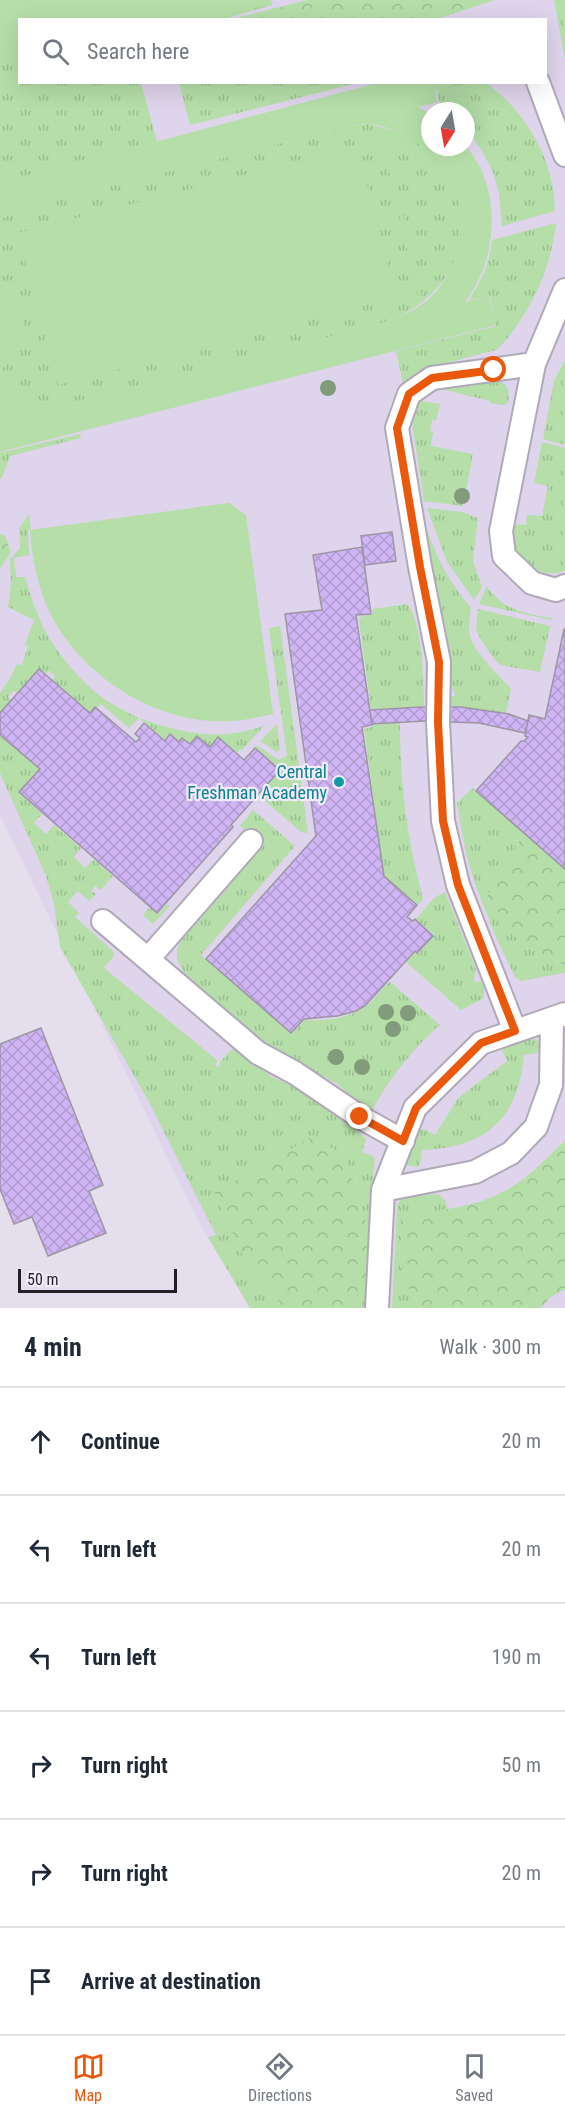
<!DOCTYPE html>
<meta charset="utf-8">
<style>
body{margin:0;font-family:"Roboto Condensed",sans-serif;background:#f2f2f3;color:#1f2937}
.compass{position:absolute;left:421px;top:102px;width:54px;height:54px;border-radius:50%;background:#fff;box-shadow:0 6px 24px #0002;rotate:191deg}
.scale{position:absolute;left:18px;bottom:15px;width:159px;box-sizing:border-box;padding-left:6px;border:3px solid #221f25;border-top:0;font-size:16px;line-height:21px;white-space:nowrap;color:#221f25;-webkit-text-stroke:4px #f1ebfb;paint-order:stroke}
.stop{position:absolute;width:18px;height:18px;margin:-14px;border:4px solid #ea580c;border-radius:50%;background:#fff}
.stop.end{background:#ea580c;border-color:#fff;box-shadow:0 2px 6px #0008}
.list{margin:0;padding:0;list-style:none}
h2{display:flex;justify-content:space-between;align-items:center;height:78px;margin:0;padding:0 24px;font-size:26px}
h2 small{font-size:20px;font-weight:400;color:#747a83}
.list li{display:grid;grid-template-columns:39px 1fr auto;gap:18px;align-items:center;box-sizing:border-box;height:108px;padding:0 24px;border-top:2px solid #e0e1e3}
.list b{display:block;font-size:22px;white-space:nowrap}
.list em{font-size:20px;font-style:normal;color:#747a83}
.icon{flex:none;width:33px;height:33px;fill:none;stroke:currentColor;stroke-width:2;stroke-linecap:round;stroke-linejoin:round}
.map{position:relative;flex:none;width:565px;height:1308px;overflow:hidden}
.search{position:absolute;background:#fff;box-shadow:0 6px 24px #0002;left:18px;right:18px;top:18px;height:66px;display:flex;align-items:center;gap:15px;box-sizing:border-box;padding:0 21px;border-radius:0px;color:#747a83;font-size:22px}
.sheet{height:726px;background:#fff}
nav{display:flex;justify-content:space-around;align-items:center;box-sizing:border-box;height:84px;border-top:2px solid #e0e1e3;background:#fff;font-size:16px;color:#747a83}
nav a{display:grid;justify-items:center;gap:3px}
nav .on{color:#ea580c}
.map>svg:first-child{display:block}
</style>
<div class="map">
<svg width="565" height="1308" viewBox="0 0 565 1308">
<defs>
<pattern id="grass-tufts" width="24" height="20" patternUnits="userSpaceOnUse" patternTransform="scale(1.5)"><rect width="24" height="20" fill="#b5dea8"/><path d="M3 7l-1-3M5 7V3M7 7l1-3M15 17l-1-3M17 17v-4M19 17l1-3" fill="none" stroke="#9bbe90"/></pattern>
<pattern id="forest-crowns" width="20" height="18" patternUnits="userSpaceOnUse" patternTransform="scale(1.5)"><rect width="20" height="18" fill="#b5dea8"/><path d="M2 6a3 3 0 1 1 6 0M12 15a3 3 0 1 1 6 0" fill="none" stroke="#9bbe90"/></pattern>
<pattern id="building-cross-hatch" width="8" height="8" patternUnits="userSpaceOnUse" patternTransform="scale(1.5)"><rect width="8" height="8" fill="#d0b5f4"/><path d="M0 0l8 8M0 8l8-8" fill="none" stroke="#b29bd1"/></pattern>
</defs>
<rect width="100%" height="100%" fill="#e4deed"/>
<path fill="#ded4eb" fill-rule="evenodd" d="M0,0H565V1308H250L201,1226L0,816ZM20,20H546V82H20ZM430,111H466V147H430Z"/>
<path fill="url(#grass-tufts)" d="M0,0H271L272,5L224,19L20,20V82L141,83L157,142L0,183Z
M554,0H565V59Z
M179,82H357V83L190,125Z
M434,83C445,82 478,80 486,83C491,86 496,91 501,95C533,124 555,168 555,211L502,226L499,193L493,172L482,151L466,129V111H442Z
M368,124C383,128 398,130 412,138C429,148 443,165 452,183C480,243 445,300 386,322L67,404C42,404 22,401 0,389V219L27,207L345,127Z
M552,224H556C551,263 538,296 515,328C509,336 504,344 496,350L424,369L403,383L396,351L496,326L490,296L469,300C481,281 490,263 492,240Z
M565,360V445L543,439L554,381Z
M482,379C500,379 512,382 508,403L503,405L490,403V401L441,389Z
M421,401L440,404L436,421L432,420L430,431L433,432L431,446L473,454L463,506L424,501L411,416Z
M80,434L81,438L10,456L2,478L0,479V453Z
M542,442L565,448V571C543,578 530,568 514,554L510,524L526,525L527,515L542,516L548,486L534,483Z
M427,508L462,512L478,518L473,561L482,587L474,600L447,562Z
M29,514L31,529L28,530L29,555L14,558L16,577H25C32,599 38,621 51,641C63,660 81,681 99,695C131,720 189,738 229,734C241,733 253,729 264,726L242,750L240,749L237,753L218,738L210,747L190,744L183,738L179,742L171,734L166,740L139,718L129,728L101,704L97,709L95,707L90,713L52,680L55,676L49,671L45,674L39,669L17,693L13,691L8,697L11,700L0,713V693L11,677L17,664L22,665L28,646L25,645L34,620L8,607L11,583L10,559L20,548L19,528Z
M422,516C435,554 445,577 471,608C470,616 469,624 469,632C471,650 499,675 511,689L506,713L449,705V696H455L454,691L450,684Z
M487,586C502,610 525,613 552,618L551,620L479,604Z
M407,604C422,619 424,684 424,706L371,709L359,620L360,617L373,614L372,609Z
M478,609L550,626L540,672L500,665L494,659L478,635L476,628Z
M280,626L308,833L301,832L263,799L273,789L268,784L281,769L254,746H258L279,760L287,755L269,628Z
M400,723C400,785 407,839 423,899L418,905L384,876L364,729L372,727L373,725Z
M277,724L280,749L277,752L260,741Z
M0,735L40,769L19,793L42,814L34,823L46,834L54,825L81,848L74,857L85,868L94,859L113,876L101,890L95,886L91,891L96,894L89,901L78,891L68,902L79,913L75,917L113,951L114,956L104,968L217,1060L216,1066L219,1067L220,1062L232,1049L237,1051L272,1077L321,1100L366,1139L362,1152L373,1156L375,1159L368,1230L344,1156L242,1254L284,1308H250L208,1237L216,1235L149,1102L60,947L54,904L46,876L0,773Z
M473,788L524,833L487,897L521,944L565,965V973L521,981L515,977L495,935L475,884L466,853L457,803Z
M253,810L295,846L201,955L291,1034L305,1020C327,1021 352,1019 370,1003C377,996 382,988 390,982L440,1025C411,1050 390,1078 371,1112L355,1101L338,1084L278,1052L187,979L177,959V950L181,941L264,845L240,826Z
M445,892L476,969L474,979L476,983L481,981L484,986V998L461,1010L407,963V960L415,951L418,954L434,935L416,919L434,898Z
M167,904L170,906L153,924L143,915L150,907L158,914Z
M529,1035L538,1041L540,1047L538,1053L524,1055C518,1119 486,1148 422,1150L420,1164L417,1167L405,1165L417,1131L424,1129L435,1135L459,1097L507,1061L500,1046Z
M438,1194L445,1200L448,1210L400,1214L404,1281L421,1308H392L397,1205L402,1198Z"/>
<path fill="url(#forest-crowns)" d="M308,0H495L437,19H232Z
M0,534L5,536L11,552L0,569Z
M524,833L565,869V965L521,944L487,897Z
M312,1137L344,1155L360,1200L368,1230L367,1308H284L242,1254L214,1193Z
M565,1141V1289L551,1297L540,1308H421L404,1281L400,1214C447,1210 489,1207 527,1176C541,1165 552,1152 565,1141Z"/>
<path fill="#b5dea8" d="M0,0H271L272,5L189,19L20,20L19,48L0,52Z
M381,82L434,83L437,102L418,107L430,114V147L466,146C503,190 498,259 465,302L489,296L496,325L0,452V389C22,401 42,404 67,404L386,322C402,316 417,309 430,298C472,256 472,187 425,149C409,136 389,125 367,124C360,124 352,126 345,127L27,207L0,219V183Z
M394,136L398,155L390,158L422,295L418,296L386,158L380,160L375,140Z
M357,146L397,297L58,385L18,233Z
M0,287C31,310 31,346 0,370Z
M229,503L246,515L273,714C260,717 246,720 232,721C160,726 84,679 51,615C38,589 32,559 30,530Z"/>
<path fill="url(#building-cross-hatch)" stroke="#9b95a4" stroke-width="1.5" d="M392,532L396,561L365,565L361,536Z
M362,547L371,614L356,615L372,725L362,727L384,876L417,905L407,917L413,921L415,919L433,936L417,953L415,951L365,1006L356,1011L337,1016L304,1019L291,1033L206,959L316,836L285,614L322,610L313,555Z
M564,629H565V869L476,791L521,741H524L528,737L525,736L529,715L545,719Z
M39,669L90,713L95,707L136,742L140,738L135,734L144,723L165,741L170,734L179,742L182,738L190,744L197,736L210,747L218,737L244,760L255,748L280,770L231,825L233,827L157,913L19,792L40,769L0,735V713Z
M421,707H461L509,714L528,721L525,733L479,723L424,721L372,724L370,710Z
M41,1028L103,1185L89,1191L106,1233L48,1256L32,1217L14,1224L0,1189V1044Z"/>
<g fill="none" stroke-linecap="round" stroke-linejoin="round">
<defs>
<path id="minor" d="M538,82L565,155
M565,290L534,364L501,531L504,556L532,583L556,590L565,586
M103,921L258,1053L295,1073L360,1117L403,1141
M148,959L251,841
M515,1031L458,885L443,821L438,722L439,662L420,567L397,428L409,394L432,378L534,364
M383,1190L475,1172L511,1153L536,1127L551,1085L552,1019
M377,1308L383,1190L415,1108L481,1043L565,1014"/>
</defs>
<use href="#minor" stroke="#afa9b8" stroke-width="26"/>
<use href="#minor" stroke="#fff" stroke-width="22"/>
</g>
<g fill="#829b7b">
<circle cx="328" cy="388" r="8"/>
<circle cx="462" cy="496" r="8"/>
<circle cx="386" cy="1012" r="8"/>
<circle cx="408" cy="1013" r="8"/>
<circle cx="393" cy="1029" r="8"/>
<circle cx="336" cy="1057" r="8"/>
<circle cx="362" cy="1067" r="8"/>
</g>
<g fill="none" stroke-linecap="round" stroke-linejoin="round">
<path stroke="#ea580c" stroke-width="8" d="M360,1117L403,1141L416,1108L481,1043L515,1031L458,885L443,821L438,722L439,662L420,567L397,428L409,394L432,378L494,370"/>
</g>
<circle fill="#0f9aa8" stroke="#f1ebfb" stroke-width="2" cx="339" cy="782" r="6"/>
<g text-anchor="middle" stroke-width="4.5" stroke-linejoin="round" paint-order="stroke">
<g font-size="18" fill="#0d838f" stroke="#f1ebfb" text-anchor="end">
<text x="327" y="778">Central<tspan x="327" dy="21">Freshman Academy</tspan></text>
</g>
</g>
</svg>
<svg class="compass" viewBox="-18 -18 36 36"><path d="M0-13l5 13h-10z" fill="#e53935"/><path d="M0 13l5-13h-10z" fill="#747a83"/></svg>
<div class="scale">50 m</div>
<div class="stop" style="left:494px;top:370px"></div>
<div class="stop end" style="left:360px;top:1117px"></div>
<div class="search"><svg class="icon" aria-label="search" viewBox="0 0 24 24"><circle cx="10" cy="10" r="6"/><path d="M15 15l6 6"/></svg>Search here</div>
</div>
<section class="sheet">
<h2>4 min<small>Walk · 300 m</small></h2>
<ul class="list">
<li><svg class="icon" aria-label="ahead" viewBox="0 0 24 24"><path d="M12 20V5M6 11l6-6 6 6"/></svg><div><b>Continue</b></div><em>20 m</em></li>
<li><svg class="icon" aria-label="left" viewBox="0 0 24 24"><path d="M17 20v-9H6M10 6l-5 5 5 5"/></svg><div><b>Turn left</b></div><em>20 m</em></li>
<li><svg class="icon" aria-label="left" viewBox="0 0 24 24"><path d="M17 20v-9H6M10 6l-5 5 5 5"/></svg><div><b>Turn left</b></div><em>190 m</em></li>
<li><svg class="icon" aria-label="right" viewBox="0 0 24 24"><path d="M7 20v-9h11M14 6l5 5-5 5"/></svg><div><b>Turn right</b></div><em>50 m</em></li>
<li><svg class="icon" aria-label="right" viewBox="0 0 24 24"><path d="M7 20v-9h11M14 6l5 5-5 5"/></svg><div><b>Turn right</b></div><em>20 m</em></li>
<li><svg class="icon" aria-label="arrive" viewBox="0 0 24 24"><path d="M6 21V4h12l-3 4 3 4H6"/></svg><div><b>Arrive at destination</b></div></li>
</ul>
</section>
<nav>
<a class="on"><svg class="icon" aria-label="map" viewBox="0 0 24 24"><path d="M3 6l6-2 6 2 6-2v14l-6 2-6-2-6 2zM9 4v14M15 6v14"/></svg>Map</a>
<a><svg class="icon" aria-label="directions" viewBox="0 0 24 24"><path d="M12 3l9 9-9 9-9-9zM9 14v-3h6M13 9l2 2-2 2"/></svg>Directions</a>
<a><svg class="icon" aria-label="saved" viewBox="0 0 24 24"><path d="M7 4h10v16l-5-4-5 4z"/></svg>Saved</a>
</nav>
